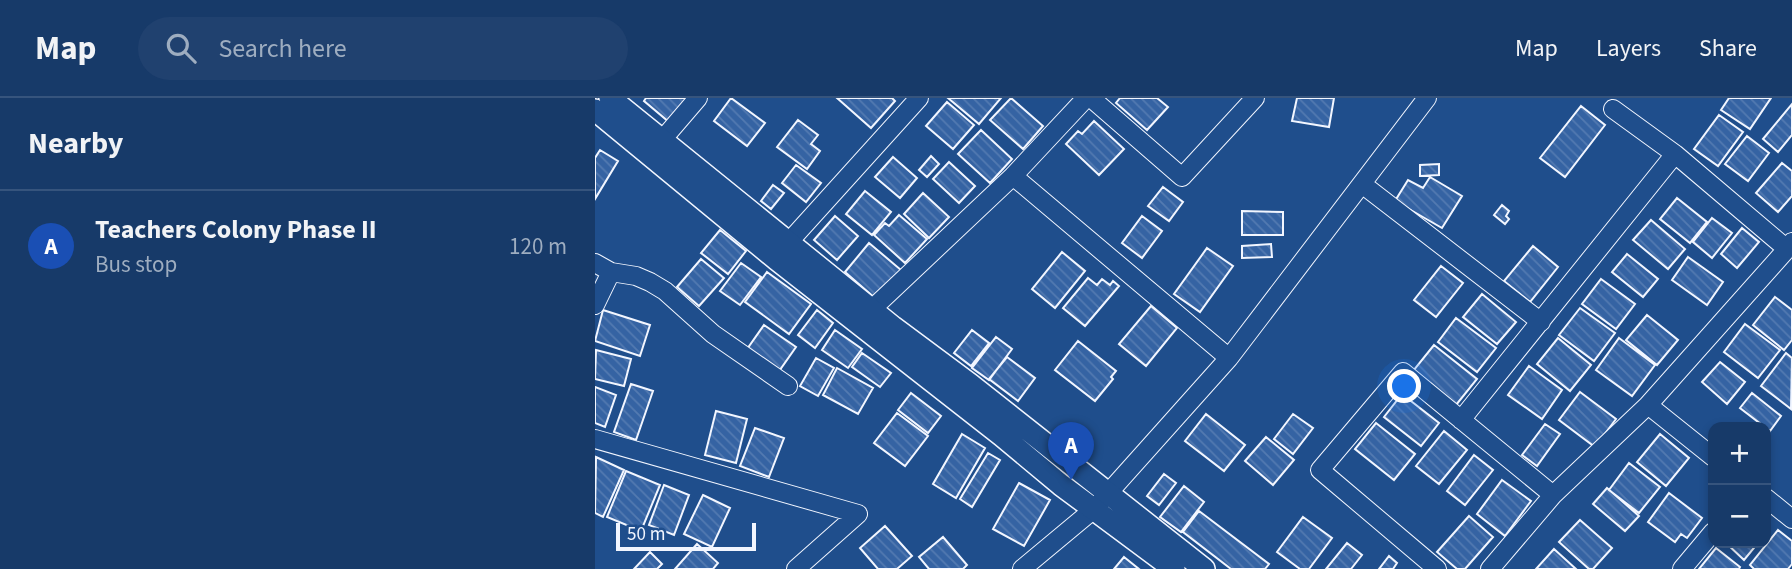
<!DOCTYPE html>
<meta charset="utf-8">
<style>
body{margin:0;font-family:"Source Sans 3",sans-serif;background:#20416f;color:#f1f3f6}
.controls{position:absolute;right:21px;bottom:21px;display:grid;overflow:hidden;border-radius:14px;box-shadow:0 4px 10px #0003}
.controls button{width:63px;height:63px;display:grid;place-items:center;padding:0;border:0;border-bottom:2px solid #36547d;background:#173a69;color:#f1f3f6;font:35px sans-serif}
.scale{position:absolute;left:21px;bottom:18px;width:140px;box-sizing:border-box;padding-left:7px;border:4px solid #f2f6ff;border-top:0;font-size:19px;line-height:24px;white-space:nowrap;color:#f2f6ff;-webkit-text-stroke:5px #1f4e8c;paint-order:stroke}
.you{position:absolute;left:810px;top:289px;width:24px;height:24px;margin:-18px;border:5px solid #fff;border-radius:50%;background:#1a73e8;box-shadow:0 0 0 10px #1a73e833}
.badge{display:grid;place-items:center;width:46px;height:46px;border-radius:50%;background:#8c9099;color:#fff;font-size:23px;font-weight:700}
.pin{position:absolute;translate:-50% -58px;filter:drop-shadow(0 2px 4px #0008)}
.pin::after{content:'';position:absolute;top:37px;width:24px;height:21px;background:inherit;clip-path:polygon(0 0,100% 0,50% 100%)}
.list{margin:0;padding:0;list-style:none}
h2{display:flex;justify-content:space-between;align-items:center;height:91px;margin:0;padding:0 28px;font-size:30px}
h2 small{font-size:23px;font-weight:400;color:#9eadc0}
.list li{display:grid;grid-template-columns:46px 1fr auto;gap:21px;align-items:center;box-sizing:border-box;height:112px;padding:0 28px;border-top:2px solid #36547d}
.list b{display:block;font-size:26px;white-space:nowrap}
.list p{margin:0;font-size:23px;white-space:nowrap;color:#9eadc0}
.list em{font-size:23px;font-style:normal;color:#9eadc0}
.icon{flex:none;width:38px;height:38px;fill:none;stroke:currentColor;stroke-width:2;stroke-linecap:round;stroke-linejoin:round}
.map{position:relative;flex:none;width:1197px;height:471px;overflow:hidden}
header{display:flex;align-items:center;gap:42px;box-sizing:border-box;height:98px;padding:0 35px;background:#173a69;border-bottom:2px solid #36547d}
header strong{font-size:33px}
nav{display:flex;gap:38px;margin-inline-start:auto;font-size:24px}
.search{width:490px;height:63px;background:#20416f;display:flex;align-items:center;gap:18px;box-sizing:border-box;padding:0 24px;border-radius:38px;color:#9eadc0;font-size:26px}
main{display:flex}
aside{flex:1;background:#173a69}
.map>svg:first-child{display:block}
</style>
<header>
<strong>Map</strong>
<div class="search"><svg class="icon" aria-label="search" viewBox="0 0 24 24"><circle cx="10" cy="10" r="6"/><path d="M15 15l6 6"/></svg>Search here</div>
<nav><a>Map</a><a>Layers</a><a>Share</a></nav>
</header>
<main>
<aside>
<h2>Nearby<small></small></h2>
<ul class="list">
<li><span class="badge" style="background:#1a4fb4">A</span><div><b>Teachers Colony Phase II</b><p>Bus stop</p></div><em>120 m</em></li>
</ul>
</aside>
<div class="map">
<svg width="1197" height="471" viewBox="0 0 1197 471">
<defs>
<pattern id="building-back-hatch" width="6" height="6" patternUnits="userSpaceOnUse" patternTransform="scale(1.75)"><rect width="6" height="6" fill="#3563a3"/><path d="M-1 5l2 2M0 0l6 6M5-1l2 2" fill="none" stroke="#537ab1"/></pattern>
</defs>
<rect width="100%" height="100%" fill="#1f4e8c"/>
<path fill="url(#building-back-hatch)" stroke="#f2f6ff" stroke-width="2" d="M51,0H94L74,24L49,3Z
M136,0L170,25L152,48L119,23Z
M242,0H297L300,3L276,30Z
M353,0H406L384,26Z
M416,0L448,28L428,51L395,22Z
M525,0H562L573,9L552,32L521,5Z
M702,0H739L734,29L697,23Z
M1134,0H1176L1155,31L1126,12Z
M352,4L379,27L358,51L331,28Z
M1197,6V37L1183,54L1168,41Z
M986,8L1010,27L970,79L945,60Z
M1124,17L1148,34L1123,68L1099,51Z
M203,22L223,37L216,46L225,53L212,71L182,49Z
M499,23L529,51L504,77L471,46L483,33L487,36Z
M386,32L417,61L395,85L363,56Z
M1152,38L1174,55L1153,83L1130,66Z
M5,52L23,63L0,101V60Z
M336,58L344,66L332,79L324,72Z
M298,59L322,80L305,100L280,79Z
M354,64L380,88L364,105L338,81Z
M1187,65L1197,73V98L1183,114L1161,95Z
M844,66V77L825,78V67Z
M201,67L226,85L211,104L187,85Z
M835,79L867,98L847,130L800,103L813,82L828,90Z
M178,87L189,95L176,111L166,103Z
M568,89L588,104L574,123L553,108Z
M270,93L296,114L277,137L251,116Z
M328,95L354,119L334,140L309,116Z
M1082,100L1112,124L1095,145L1065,121Z
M907,107L914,113L911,118L914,121L910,126L899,117Z
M647,113L688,114V137H647Z
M304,117L332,141L310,165L279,137L290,125L294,128Z
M240,118L263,138L242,162L219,142Z
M547,118L567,133L547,160L527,145Z
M1117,120L1137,135L1117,160L1098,144Z
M1056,122L1090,151L1073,171L1038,142Z
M1147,130L1164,144L1142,170L1126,156Z
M125,132L151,153L133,176L106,155Z
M274,145L306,172L281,201L250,174Z
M676,146L677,159L647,160V148Z
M938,148L963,169L935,204L909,183Z
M612,150L638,168L605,214L579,196Z
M467,154L490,173L460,210L437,191Z
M1032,156L1063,181L1048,199L1017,174Z
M1093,159L1128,184L1112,207L1077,182Z
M106,161L129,180L104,208L82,189Z
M146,165L166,179L145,207L125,193Z
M846,168L868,185L841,219L819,202Z
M172,174L216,206L194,236L150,204Z
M493,180L502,187L507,181L515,187L518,183L524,188L490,228L468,210Z
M1006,181L1040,206L1021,231L987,206Z
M887,196L921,224L902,246L868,219Z
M1180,199L1197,212V242L1189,252L1158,227Z
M556,208L582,230L551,268L524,246Z
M985,210L1020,235L999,263L964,237Z
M8,212L55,227L45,258L0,243Z
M222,212L238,225L220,250L203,237Z
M1052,217L1083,242L1062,267L1031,242Z
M861,220L901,250L882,274L843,244Z
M1150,226L1185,252L1163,280L1129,254Z
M169,227L201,249L182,276L150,254Z
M240,232L267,251L253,270L227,252Z
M377,232L394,245L376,268L359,255Z
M401,239L417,251L394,282L377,270Z
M963,240L996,267L975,293L942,266Z
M1024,240L1060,267L1037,298L1001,272Z
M483,243L521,273L516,279L518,281L500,303L460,272Z
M839,247L882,281L861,307L818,273Z
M1,252L36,261L29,288L0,281Z
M267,255L296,275L285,289L257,269Z
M1191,255L1197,260L1196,311L1166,288Z
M412,259L440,280L423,303L394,281Z
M221,260L239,270L223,298L205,288Z
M1125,264L1150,284L1132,306L1107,284Z
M934,268L967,292L947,321L913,297Z
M242,270L278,290L263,316L228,297Z
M36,286L58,293L41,342L19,334Z
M0,289L21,297L10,329L0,325Z
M985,294L1021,321L1000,349L964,322Z
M316,295L346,318L333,335L303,312Z
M1157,295L1186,318L1175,333L1145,310Z
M807,296L844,325L826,348L789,319Z
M121,313L152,321L141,365L110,357Z
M302,315L333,338L310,368L279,345Z
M611,316L650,347L629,373L590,343Z
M698,316L718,330L698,356L679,341Z
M781,325L820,356L799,382L760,351Z
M950,326L965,336L942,368L927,357Z
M160,330L189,340L174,379L145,368Z
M849,333L872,352L844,386L821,368Z
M367,336L390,350L361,400L338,386Z
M1065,336L1094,360L1071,388L1042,364Z
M671,339L699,362L678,387L650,363Z
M393,355L405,362L377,409L365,401Z
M879,357L898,372L870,407L852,393Z
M1,359L29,372L8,419L0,415Z
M1034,365L1065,389L1044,415L1014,392Z
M31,373L65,387L46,433L12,419Z
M569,376L581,385L564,407L552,398Z
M907,382L936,403L910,438L882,416Z
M424,385L455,402L429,448L398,431Z
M69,387L94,397L79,437L54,427Z
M589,388L609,404L586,434L565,419Z
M1012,390L1044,418L1030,433L998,406Z
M1074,395L1107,420L1092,440L1086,436L1080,444L1053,424Z
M108,397L135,410L117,449L89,436Z
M604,413L674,466L670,471H636L588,434Z
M874,418L898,439L870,471H862L842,454Z
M708,419L737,440L714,471H705L682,454Z
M985,422L1017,450L998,471H994L964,444Z
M290,428L317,458L302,471H283L265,450Z
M1183,432L1197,443V466L1193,471H1159L1155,467Z
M348,439L372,467L368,471H334L324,459Z
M752,445L767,457L756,471H731Z
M1131,445H1163L1149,462Z
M102,446L123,465L118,471H80Z
M1121,450L1145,469L1144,471H1104Z
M959,451L981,471H941Z
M55,454L67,466L62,471H39Z
M794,458L802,465L798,471H784Z
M529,459L544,471H519Z"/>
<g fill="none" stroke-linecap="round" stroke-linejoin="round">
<defs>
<path id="minor" d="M496,0L587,79L660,0
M1018,11L1080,56L1192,151L1197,144
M67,42L103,0
M418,78L634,260
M767,86L946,224
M192,146L324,0
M0,165L16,174L0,207
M16,174L41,178L55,184L70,193L118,236L193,288
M276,212L418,78L491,0
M1053,307L1192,151
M866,322L1080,56
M0,341L263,416
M1171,400L1197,421
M201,471L263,416
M427,471L499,411L634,260L832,0
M842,471L725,372L808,274L958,397
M895,471L958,397L1053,307L1118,359
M1087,471L1118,434"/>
<path id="tertiary" d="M15,0L298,229L376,287L609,471
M0,12L181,161L406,337L466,387L579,471"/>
</defs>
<use href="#minor" stroke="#f2f6ff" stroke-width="20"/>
<use href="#tertiary" stroke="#f2f6ff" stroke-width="24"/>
<use href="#minor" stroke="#1f4e8c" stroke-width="18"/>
<use href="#tertiary" stroke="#1f4e8c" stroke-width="21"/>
</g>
</svg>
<div class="controls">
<button>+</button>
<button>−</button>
</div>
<div class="scale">50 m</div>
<div class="you"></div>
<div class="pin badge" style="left:476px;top:382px;background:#1a4fb4">A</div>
</div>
</main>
